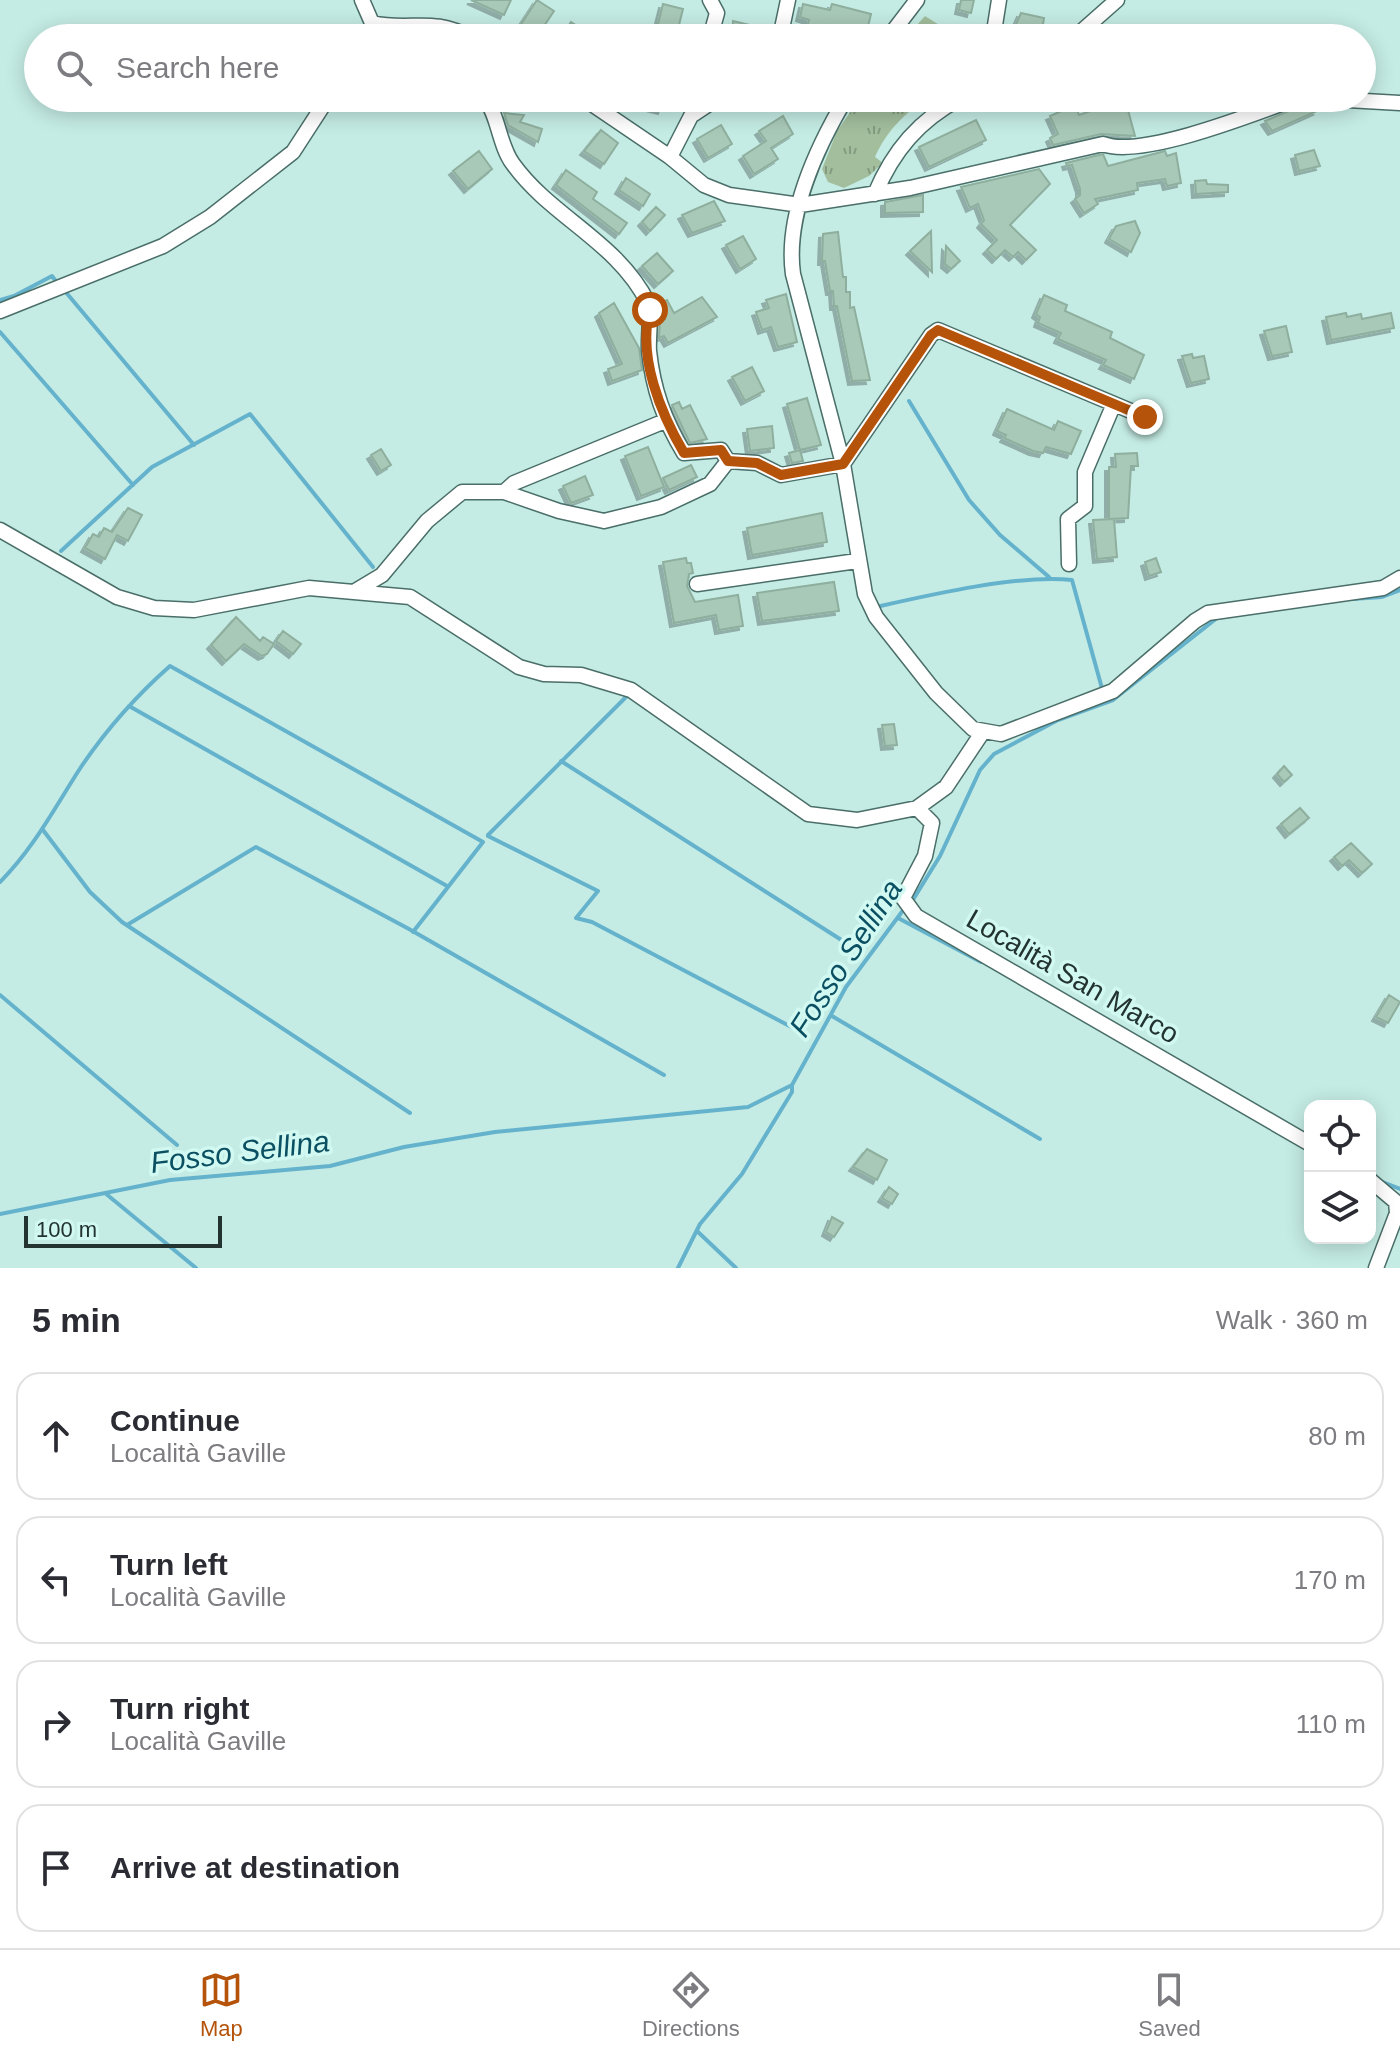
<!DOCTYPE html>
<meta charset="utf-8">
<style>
body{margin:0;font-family:Arial,sans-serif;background:#f2f2f3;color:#2b2b33}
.controls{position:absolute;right:24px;bottom:24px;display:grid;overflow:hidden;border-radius:16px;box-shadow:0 4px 20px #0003}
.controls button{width:72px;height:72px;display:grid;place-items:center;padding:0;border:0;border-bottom:2px solid #e1e1e2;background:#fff;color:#2b2b33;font:40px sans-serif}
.scale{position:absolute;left:24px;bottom:20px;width:198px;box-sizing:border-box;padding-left:8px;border:4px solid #233330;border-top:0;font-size:22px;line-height:28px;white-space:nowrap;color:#233330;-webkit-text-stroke:6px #d1f9f1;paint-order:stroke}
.stop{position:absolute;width:24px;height:24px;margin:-18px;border:6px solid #b45309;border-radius:50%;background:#fff}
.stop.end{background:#b45309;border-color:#fff;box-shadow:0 2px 8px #0008}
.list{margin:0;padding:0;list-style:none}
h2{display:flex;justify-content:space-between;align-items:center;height:104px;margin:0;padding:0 32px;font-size:34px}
h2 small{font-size:26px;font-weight:400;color:#7c7c81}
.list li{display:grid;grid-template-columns:52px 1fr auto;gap:24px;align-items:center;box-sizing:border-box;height:128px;margin:0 16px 16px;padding:0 16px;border:2px solid #e1e1e2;border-radius:24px}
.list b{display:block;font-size:30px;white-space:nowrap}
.list p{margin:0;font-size:26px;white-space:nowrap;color:#7c7c81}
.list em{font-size:26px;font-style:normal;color:#7c7c81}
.icon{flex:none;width:44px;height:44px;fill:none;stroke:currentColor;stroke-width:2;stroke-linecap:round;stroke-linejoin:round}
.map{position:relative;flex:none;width:1400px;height:1268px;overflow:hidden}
.search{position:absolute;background:#fff;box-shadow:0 4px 20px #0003;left:24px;right:24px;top:24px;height:88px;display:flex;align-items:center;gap:20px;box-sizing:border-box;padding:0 28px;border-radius:44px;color:#7c7c81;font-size:30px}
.sheet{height:680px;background:#fff}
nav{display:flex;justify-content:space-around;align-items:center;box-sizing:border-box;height:112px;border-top:2px solid #e1e1e2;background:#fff;font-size:22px;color:#7c7c81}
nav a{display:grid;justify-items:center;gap:4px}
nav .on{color:#b45309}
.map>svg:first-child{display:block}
</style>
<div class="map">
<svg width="1400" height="1268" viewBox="0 0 1400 1268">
<defs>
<pattern id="grass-tufts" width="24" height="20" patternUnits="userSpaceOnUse" patternTransform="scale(2)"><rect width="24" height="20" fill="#a2be9d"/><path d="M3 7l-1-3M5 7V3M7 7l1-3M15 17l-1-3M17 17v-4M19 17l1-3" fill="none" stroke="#849b80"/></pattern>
<filter id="shadow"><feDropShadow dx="-4" dy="4" stdDeviation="0" flood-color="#0004"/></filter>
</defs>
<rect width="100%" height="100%" fill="#c4ece4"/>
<path fill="url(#grass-tufts)" d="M925,16L960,38H913L909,34Z
M860,98H926C903,116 887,130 875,157L883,163L869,176L844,188L828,182L822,169L837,131Z"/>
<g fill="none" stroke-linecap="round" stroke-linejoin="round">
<path stroke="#65b2cd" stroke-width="4" d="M64,290L194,445
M0,300L14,296L52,276L58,284
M0,332L133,485
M909,401L969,500L1000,535L1049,577
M61,551L152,467L250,414L373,567
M1352,599L1382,597L1400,590
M876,607C929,595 1020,574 1072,580L1103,692
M129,706L447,886
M561,761L843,941
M43,830L90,892L122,922L410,1113
M488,835L626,697
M488,836L598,891L576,918L592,922L799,1031
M0,882C34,848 55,807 81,767C106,730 136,696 170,666L483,842
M911,903L940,856L980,770L994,754L1058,720L1113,700L1217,618
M898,918L981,962
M127,925L256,847L409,929L664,1075
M413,932L483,842
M0,995L177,1145
M832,1016L1040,1139
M1380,1181L1400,1189
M105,1193L196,1268
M0,1214L170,1180L330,1166L404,1147L495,1132L748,1107L792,1085L846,987L904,909
M697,1231L736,1268
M678,1268L700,1224L742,1174L792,1092V1085"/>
</g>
<path fill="#a9c9b8" stroke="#8faf9e" stroke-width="2" filter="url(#shadow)" d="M471,0H511L504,15Z
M537,0L554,11L536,38H512Z
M961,0H974L971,13L959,10Z
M663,4L683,9L676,37L656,32Z
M803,4L830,10L832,4L871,14L866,35L826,25L824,32L807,28L809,20L800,17Z
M1021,13L1044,18L1042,30L1033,28L1027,38H1010Z
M733,21L754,26L751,38H732Z
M571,22L596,38H561Z
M630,98H665L662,110L630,102Z
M1125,99L1135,136L1101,134L1053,145L1050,138L1058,134L1050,116L1075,105L1079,115Z
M1305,104L1317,111L1272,131L1265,121Z
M504,113L524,115L520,122L542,129L538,142L508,125Z
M783,116L793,134L771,148L778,159L754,174L743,156L766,141L759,131Z
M976,120L986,140L929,167L919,147Z
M721,125L732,144L708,158L697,139Z
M601,130L618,143L604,164L584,151Z
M1314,150L1320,166L1299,171L1295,155Z
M479,151L492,169L468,189L453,171Z
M1165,151L1167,156L1176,153L1181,183L1167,186L1165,179L1137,183L1138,190L1095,199L1098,204L1084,213L1075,199L1080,195V189L1072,165L1067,166L1066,163L1103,154L1108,166Z
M1039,169L1050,184L1010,225L1036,250L1026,260L1018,252L1013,257L1005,250L996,259L987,250L997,240L981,224L984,220L978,204L970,208L961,187Z
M566,170L597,192L593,199L627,223L619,234L556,185Z
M626,178L650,194L643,206L619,190Z
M1206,180L1207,184L1228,185V192L1196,194L1195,181Z
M923,195V212L885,213V202Z
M714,201L725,221L692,233L682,215Z
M656,207L665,215L650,231L642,222Z
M1135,221L1140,233L1131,252L1109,239L1116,226Z
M931,231L932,272L910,251Z
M838,232L843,277H846V292H850V308L854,307L870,380L852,381L837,306H834L833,291H830L825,261H822L823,234Z
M743,236L756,259L740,269L726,245Z
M946,246L960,261L951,269L945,264Z
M657,253L673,271L658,284L642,266Z
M786,294L797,342L778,347L771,327L762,330L756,312L769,308L766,300Z
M1044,295L1067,305L1065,311L1112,332L1110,338L1144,355L1134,379L1103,365L1106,360L1058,339L1061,333L1038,323L1040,317L1036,314Z
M702,297L717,317L668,343L664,336L659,338L660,321L665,319L659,304L667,300L674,313Z
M614,303L639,348L642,370L612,381L608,369L622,364L599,313Z
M1346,313L1347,317L1361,314L1362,319L1391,313L1394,328L1331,340L1326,317Z
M1286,326L1292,352L1272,356L1264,331Z
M1192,354L1193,358L1204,356L1209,379L1191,383L1182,356Z
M752,367L764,391L745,401L732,377Z
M807,398L821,445L800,450L787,404Z
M679,402L682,409L690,405L707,439L690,443L672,405Z
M1007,409L1054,430L1058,421L1081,431L1071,454L1046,447L1043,453L1033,451L1004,438L1006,435L997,431Z
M772,426L774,448L750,451L747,429Z
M648,447L664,487L641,496L625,456Z
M381,449L391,465L381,471L371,455Z
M800,450L803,461L792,463L789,453Z
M1137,453L1138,466H1131L1128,518L1109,519V467H1116L1115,454Z
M691,465L697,477L669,490L663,478Z
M585,476L593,495L571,503L563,486Z
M128,508L142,515L128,541L117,535L105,559L85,548L93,534L99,537L104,528L112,532Z
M822,513L827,542L752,555L747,528Z
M1114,519L1117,557L1097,559L1093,520Z
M686,558L687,563H691L693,573L689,574L687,586L695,602L738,595L743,626L719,630L716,615L674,623L663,562Z
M1156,558L1161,572L1149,576L1145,562Z
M834,582L839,611L762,621L757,593Z
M236,617L260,641L263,637L274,644L267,654L262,656L244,644L226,661L211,645Z
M283,631L301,644L293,654L276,641Z
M894,724L897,745L885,746L882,725Z
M1284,766L1292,775L1284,782L1277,774Z
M1300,808L1309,818L1289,834L1281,824Z
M1351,843L1372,864L1362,873L1349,860L1342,866L1334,857Z
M1389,995L1400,1002L1388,1023L1376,1017Z
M867,1149L887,1160L877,1180L853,1167Z
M889,1187L898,1194L892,1204L882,1198Z
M832,1217L843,1223L834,1237L826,1232Z"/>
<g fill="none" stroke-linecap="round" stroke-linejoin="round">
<defs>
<path id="street" d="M362,0L372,23C411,32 431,16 471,38
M710,0L717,13L710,38
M394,38L396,37
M780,38L788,0
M888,38L917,0
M993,38L999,0
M1074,38L1117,0
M583,98L670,157L704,185L729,195L800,205L910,188L1103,144C1141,159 1256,113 1297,98
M846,98C817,147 785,216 793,274L843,464L865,594L876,617L936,693L973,729L1001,734L1113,691L1195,621L1208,613L1383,588L1400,578
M1312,98L1400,103
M670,157L691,116L718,98
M875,194C893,151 919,120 961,98
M0,311L163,246L210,217L293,152L328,98
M728,461L757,463L781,475L843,464L931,335L938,330L1145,417
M504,492L514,483L665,421
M0,530L117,597L154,608L194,610L309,588L410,597L519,667L544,674L581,675L631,690L808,814L857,820L917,808L946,787L982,733
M1069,564L1068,519L1085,506V472L1113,406
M697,584L857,561
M357,590L382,575L427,521L462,492H504L559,511L604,521L661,507L710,484L728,461L721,450L684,453C664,420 653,389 649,351C648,339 652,311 648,303C618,242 551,217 513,164C499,146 498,112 484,98
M917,808L932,823L925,856L903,898L916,916L1310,1144
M1370,1180L1396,1202L1397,1213L1376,1268"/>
</defs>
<use href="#street" stroke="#4a6e68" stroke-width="17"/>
<use href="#street" stroke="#fff" stroke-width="14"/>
</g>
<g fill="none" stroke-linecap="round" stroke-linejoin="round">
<path stroke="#b45309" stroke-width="10" d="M650,310C637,356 661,414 684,453L721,450L728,461L757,463L781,475L843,464L931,335L938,330L1145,417"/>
</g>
<g text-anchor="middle" stroke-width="7" stroke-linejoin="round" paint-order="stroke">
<g font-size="28" fill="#233330" stroke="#d1f9f1">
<text transform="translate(1073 976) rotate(30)" y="10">Località San Marco</text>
</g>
<g font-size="30" font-style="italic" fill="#0b4f62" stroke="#d1f9f1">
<text transform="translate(846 958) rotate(-57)" y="10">Fosso Sellina</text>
<text transform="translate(240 1152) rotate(-7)" y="10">Fosso Sellina</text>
</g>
</g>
</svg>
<div class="controls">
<button><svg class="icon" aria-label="locate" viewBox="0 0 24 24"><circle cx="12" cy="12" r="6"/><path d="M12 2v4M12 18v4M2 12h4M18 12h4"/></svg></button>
<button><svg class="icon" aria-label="layers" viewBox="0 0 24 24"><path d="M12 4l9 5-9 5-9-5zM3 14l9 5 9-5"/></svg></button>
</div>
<div class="scale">100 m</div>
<div class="stop" style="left:650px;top:310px"></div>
<div class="stop end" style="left:1145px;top:417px"></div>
<div class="search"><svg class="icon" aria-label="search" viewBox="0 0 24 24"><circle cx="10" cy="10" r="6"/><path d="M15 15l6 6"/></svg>Search here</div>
</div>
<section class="sheet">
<h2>5 min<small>Walk · 360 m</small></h2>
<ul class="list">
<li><svg class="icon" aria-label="ahead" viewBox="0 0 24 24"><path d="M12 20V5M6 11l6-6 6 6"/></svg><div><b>Continue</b><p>Località Gaville</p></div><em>80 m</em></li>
<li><svg class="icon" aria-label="left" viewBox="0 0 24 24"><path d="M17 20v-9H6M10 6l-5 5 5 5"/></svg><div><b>Turn left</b><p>Località Gaville</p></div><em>170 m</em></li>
<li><svg class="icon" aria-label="right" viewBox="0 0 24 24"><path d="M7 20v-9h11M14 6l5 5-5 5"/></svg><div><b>Turn right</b><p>Località Gaville</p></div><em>110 m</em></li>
<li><svg class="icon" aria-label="arrive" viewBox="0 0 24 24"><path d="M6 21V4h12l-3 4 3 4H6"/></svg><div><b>Arrive at destination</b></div></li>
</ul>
</section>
<nav>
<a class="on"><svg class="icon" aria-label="map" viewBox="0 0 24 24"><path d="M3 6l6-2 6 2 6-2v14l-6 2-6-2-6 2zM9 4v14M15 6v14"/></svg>Map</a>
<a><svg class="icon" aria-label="directions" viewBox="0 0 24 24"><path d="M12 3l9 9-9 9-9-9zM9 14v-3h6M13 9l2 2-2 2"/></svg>Directions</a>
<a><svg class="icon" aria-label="saved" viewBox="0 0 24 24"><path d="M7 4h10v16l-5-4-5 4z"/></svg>Saved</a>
</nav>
